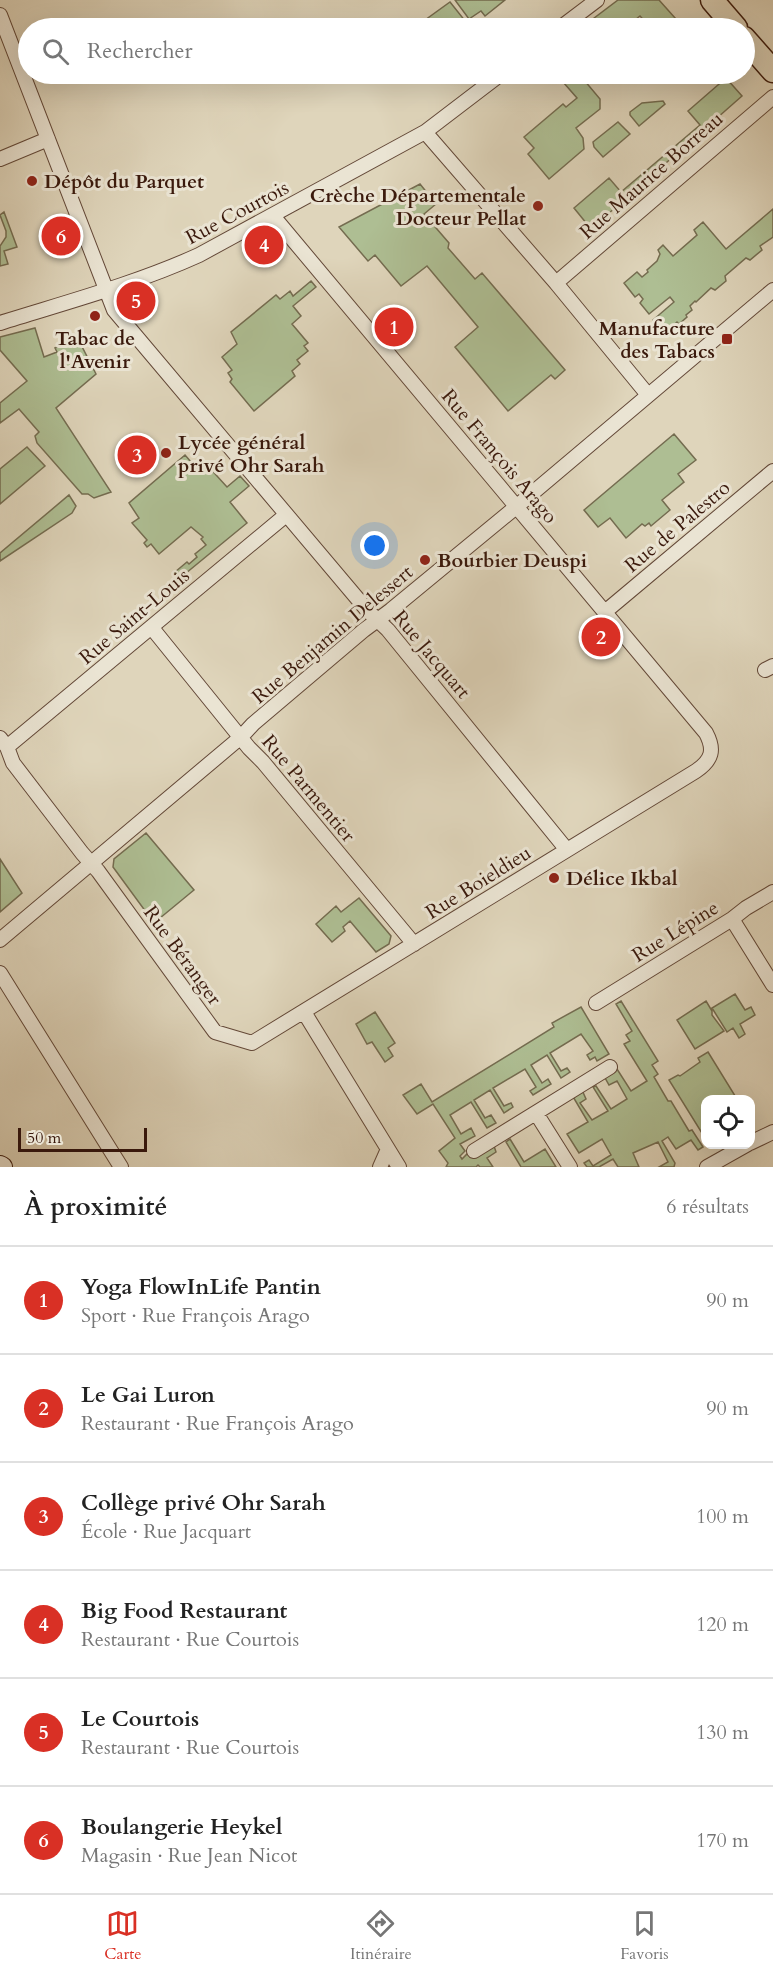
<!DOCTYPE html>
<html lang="fr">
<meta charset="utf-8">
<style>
body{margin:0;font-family:Cardo,serif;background:#f6f6f6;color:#222}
.controls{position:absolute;right:18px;bottom:18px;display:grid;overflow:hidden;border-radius:12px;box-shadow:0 6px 24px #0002}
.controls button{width:54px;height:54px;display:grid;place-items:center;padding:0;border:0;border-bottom:2px solid #e0e0e0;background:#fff;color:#222;font:30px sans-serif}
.scale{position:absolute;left:18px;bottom:15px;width:129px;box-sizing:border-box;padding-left:6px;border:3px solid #3a190c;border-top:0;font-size:16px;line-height:21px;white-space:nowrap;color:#3a190c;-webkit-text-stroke:4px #eae4d3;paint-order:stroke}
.you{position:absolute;left:375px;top:546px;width:21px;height:21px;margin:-15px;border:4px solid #fff;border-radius:50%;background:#1a73e8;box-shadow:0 0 0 9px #1a73e833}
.badge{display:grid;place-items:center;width:39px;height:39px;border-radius:50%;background:#d93025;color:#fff;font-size:20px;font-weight:700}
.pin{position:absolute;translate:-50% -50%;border:3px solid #fff;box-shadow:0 2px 6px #0006}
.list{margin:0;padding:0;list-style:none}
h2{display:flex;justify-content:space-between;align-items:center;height:78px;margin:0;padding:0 24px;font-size:26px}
h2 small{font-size:20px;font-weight:400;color:#767676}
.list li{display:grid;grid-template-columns:39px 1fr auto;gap:18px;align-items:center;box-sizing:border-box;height:108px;padding:0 24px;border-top:2px solid #e0e0e0}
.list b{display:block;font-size:22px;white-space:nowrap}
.list p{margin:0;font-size:20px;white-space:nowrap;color:#767676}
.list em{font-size:20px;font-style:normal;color:#767676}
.icon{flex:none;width:33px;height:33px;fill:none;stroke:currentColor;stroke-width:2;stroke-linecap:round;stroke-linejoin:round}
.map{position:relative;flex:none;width:773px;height:1167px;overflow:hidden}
.search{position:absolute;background:#fff;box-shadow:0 6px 24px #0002;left:18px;right:18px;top:18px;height:66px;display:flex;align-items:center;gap:15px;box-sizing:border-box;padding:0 21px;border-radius:33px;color:#767676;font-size:22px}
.sheet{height:726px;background:#fff}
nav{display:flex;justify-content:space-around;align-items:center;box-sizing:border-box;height:84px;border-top:2px solid #e0e0e0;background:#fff;font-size:16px;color:#767676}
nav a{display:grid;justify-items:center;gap:3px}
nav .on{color:#d93025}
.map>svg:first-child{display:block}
</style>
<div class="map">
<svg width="773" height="1167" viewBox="0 0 773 1167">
<rect width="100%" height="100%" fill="#dfd5bb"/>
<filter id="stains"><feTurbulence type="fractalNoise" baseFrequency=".00333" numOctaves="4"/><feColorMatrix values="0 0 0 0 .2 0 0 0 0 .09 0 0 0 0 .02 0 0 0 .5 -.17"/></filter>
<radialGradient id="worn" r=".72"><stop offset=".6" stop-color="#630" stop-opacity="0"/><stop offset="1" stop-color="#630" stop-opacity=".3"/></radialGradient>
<path fill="#aebe93" stroke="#746c50" stroke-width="1.5" d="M455,0H505L485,16L481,11L469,19Z
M618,0H659L684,28H651L640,16L626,27L622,23L615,28H581Z
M450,2L466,22L457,28H414Z
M556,74H579L600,99V109L576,128L583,138L584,149L549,179L528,154L534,148L524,137L563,104L566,107L577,98Z
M726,78L742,96L591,229L574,208L609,178L621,192L700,125L688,111Z
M663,101L665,104L639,126L630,115V112L642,103Z
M618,122L630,134L603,157L594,147L593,142Z
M420,184L436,204L424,214L449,243L448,248L475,279L482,273L565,370L555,379L551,375L508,411L455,347L478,327L427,266L401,286L375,255L368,261L339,227Z
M773,209V237L760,246L762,250L750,260L746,258L725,276L726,281L715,290L711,288L696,302L695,301L690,306L692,310L686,315L687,317L679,324L677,322L673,326L674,328L665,335L653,320L674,302L670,297L649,314L640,303L643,299L639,294L635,297L624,283L637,272L642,277L648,272L647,270L657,261L660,254L658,250L663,245L673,256L697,235L694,230L703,222L726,249Z
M4,212L17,247L4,251L8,264L0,266V246L6,237V231L0,215Z
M311,281L316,287L293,306L301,316L292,324L308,343L304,346L308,351L297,360L300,364L292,371L295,376L254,411L230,382L232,379L228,373L232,370L222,357L237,344L231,332L276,295L280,299L290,291L293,296Z
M35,328L44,357L57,352L55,348L60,346V343L64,341L62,336L65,335L67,340L77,337L96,374L56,408L111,492L94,498L88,494H82L37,443L35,436L39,432L19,409L0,423V403L27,381L0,350V337Z
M674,434L696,460L678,474L684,482L662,500L670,510L651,526L649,523L645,526L642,524L626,538L610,518L598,527L584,510Z
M27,447L45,466L0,504V469Z
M185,455L198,470L206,464L227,487L240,476L249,486L230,502L247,523L180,578L175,572L187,562L189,564L197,557L195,554L206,545L201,539L203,537L191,527L159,554L151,544L147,547L144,543L147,540L132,523L139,518L129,503Z
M69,495L76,506L72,513L0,561V553Z
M146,833L194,890L154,923L113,867L114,859Z
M0,859L22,893L0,912Z
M359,898L391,936L389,944L376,952L350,921L343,927L345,931L332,942L316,924L336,906L341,912Z
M735,994L745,1010L751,1007L755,1015L740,1024L745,1034L739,1038L733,1028L727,1032L712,1008Z
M621,1001L658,1061L652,1065L658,1074L654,1077L668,1101H671L689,1131L692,1130L703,1147L698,1150L691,1140L676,1149L668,1137L662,1141L675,1163L674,1167H659L668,1162L658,1142L633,1153L639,1167H618L613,1159L599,1167H587L584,1163L589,1160L593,1166L611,1155L602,1139L579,1153L567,1134L588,1122L572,1095L582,1090L586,1099L580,1103L592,1120L608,1111L593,1087L596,1086L611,1109L627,1099L617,1081L609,1085L604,1076L617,1069L631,1091L647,1081L624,1044L630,1041L626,1035L632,1031L616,1004Z
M706,1001L712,1011V1015L724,1031L695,1049L677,1020Z
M581,1007L609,1054L597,1061L595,1057L590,1060L587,1055L593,1051L581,1034L550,1053L561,1071L567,1068L570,1072L561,1078L547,1055L531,1065L542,1083L548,1079L551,1084L533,1095L530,1091L536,1087L525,1069L493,1088L504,1106L511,1103L513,1107L504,1113L490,1090L474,1100L485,1118L491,1115L496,1123L487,1128L471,1102L450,1115L461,1134L471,1128L475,1136L460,1144L465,1151L460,1156L462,1159L468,1153L493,1143L496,1152L487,1158L493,1167H480L478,1165L476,1167H446L448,1163L439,1151L455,1138L433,1104L417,1114L403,1095L421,1084L432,1102L554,1027L552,1023Z
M375,1012L395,1043L388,1048L393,1056L385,1062L372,1042L367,1044L356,1024Z
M708,1052L737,1099L706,1100L705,1138L669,1080L678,1075L680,1076L700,1062L698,1058Z
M510,1139L524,1162L545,1149L556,1167H521L506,1142Z"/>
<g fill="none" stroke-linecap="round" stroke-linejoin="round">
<defs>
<path id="street" d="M0,15L114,310L367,610L388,630L567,850
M560,28L597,0
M425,132L556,283L648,395
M0,159L48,139
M556,283L773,97
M0,323C67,302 135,284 199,255L425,132L501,74
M606,611L773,471
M152,628L249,748L263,762L414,944
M765,670L773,666
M0,738L7,747L13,763L82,853L98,871L215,1032L252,1043L696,771C712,760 715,750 706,733L273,216
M7,747L286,515
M732,919L773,985
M0,940L241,737L253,724L364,630L391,610L516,507L773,290
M0,973L121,1167
M596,1003L732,919L746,908L773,892
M304,1012L399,1167
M536,1113L570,1167
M750,1143L773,1132
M474,1151L610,1067
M380,1167L388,1149
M707,1167L748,1144"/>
<path id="secondary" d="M0,1166L2,1167"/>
<path id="primary" d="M712,0L736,28
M744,38L773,71"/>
</defs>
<use href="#street" stroke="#634838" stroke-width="16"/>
<use href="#secondary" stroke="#3a190c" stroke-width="22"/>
<use href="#primary" stroke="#3a190c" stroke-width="25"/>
<use href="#street" stroke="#eae4d3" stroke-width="14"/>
<use href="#secondary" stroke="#eae4d3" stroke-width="20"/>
<use href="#primary" stroke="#dfd5bb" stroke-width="22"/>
</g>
<g fill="#8f2418" stroke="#eae4d3" stroke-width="2">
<circle cx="32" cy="181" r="6"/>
<circle cx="538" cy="206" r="6"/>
<circle cx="95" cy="316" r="6"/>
<rect x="721" y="333" width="12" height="12" rx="3"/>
<circle cx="166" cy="453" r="6"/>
<circle cx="425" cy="560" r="6"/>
<circle cx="554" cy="878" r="6"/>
</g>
<g text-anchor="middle" stroke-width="6" stroke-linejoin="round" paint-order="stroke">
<g font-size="20" fill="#3a190c" stroke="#eae4d3">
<text transform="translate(651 175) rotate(-41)" y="7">Rue Maurice Borreau</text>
<text transform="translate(237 212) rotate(-28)" y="7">Rue Courtois</text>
<text transform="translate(500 456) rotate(50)" y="7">Rue François Arago</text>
<text transform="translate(677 526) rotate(-40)" y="7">Rue de Palestro</text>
<text transform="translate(134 616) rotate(-40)" y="7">Rue Saint-Louis</text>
<text transform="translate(332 634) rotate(-40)" y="7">Rue Benjamin Delessert</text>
<text transform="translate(432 654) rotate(50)" y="7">Rue Jacquart</text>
<text transform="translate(309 788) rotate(50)" y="7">Rue Parmentier</text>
<text transform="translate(478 882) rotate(-32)" y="7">Rue Boieldieu</text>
<text transform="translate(675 931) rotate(-32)" y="7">Rue Lépine</text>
<text transform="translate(183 955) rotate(54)" y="7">Rue Béranger</text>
</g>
<g font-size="20" font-weight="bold" fill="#3a190c" stroke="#eae4d3" text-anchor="start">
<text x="44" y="188">Dépôt du Parquet</text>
<text x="526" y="202" text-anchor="end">Crèche Départementale<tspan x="526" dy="23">Docteur Pellat</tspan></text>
<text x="715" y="335" text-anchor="end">Manufacture<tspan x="715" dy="23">des Tabacs</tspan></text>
<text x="95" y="345" text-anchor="middle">Tabac de<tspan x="95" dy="23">l'Avenir</tspan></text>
<text x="178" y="449">Lycée général<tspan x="178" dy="23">privé Ohr Sarah</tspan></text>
<text x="437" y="567">Bourbier Deuspi</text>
<text x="566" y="885">Délice Ikbal</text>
</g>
</g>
<rect width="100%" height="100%" filter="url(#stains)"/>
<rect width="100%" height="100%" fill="url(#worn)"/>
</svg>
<div class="controls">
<button><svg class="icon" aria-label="locate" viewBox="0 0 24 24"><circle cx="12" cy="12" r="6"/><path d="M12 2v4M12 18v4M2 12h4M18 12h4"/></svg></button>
</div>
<div class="scale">50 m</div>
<div class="you"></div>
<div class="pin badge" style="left:394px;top:327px">1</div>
<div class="pin badge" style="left:601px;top:637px">2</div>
<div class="pin badge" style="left:137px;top:455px">3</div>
<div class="pin badge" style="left:264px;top:245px">4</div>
<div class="pin badge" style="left:136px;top:301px">5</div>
<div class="pin badge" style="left:61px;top:236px">6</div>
<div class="search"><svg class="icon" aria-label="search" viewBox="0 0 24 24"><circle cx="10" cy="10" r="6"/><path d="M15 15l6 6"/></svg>Rechercher</div>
</div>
<section class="sheet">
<h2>À proximité<small>6 résultats</small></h2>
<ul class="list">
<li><span class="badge">1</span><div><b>Yoga FlowInLife Pantin</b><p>Sport · Rue François Arago</p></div><em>90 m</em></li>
<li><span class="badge">2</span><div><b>Le Gai Luron</b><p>Restaurant · Rue François Arago</p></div><em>90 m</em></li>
<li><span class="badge">3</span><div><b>Collège privé Ohr Sarah</b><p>École · Rue Jacquart</p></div><em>100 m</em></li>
<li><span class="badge">4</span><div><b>Big Food Restaurant</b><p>Restaurant · Rue Courtois</p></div><em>120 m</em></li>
<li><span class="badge">5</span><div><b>Le Courtois</b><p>Restaurant · Rue Courtois</p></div><em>130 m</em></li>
<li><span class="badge">6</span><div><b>Boulangerie Heykel</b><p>Magasin · Rue Jean Nicot</p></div><em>170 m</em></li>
</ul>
</section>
<nav>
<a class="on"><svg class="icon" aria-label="map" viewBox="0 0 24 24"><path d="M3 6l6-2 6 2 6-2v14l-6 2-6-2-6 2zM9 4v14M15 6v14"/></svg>Carte</a>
<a><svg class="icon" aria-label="directions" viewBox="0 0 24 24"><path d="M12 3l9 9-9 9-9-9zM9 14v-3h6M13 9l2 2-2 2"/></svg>Itinéraire</a>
<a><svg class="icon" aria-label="saved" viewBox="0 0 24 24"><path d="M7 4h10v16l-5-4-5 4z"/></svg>Favoris</a>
</nav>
